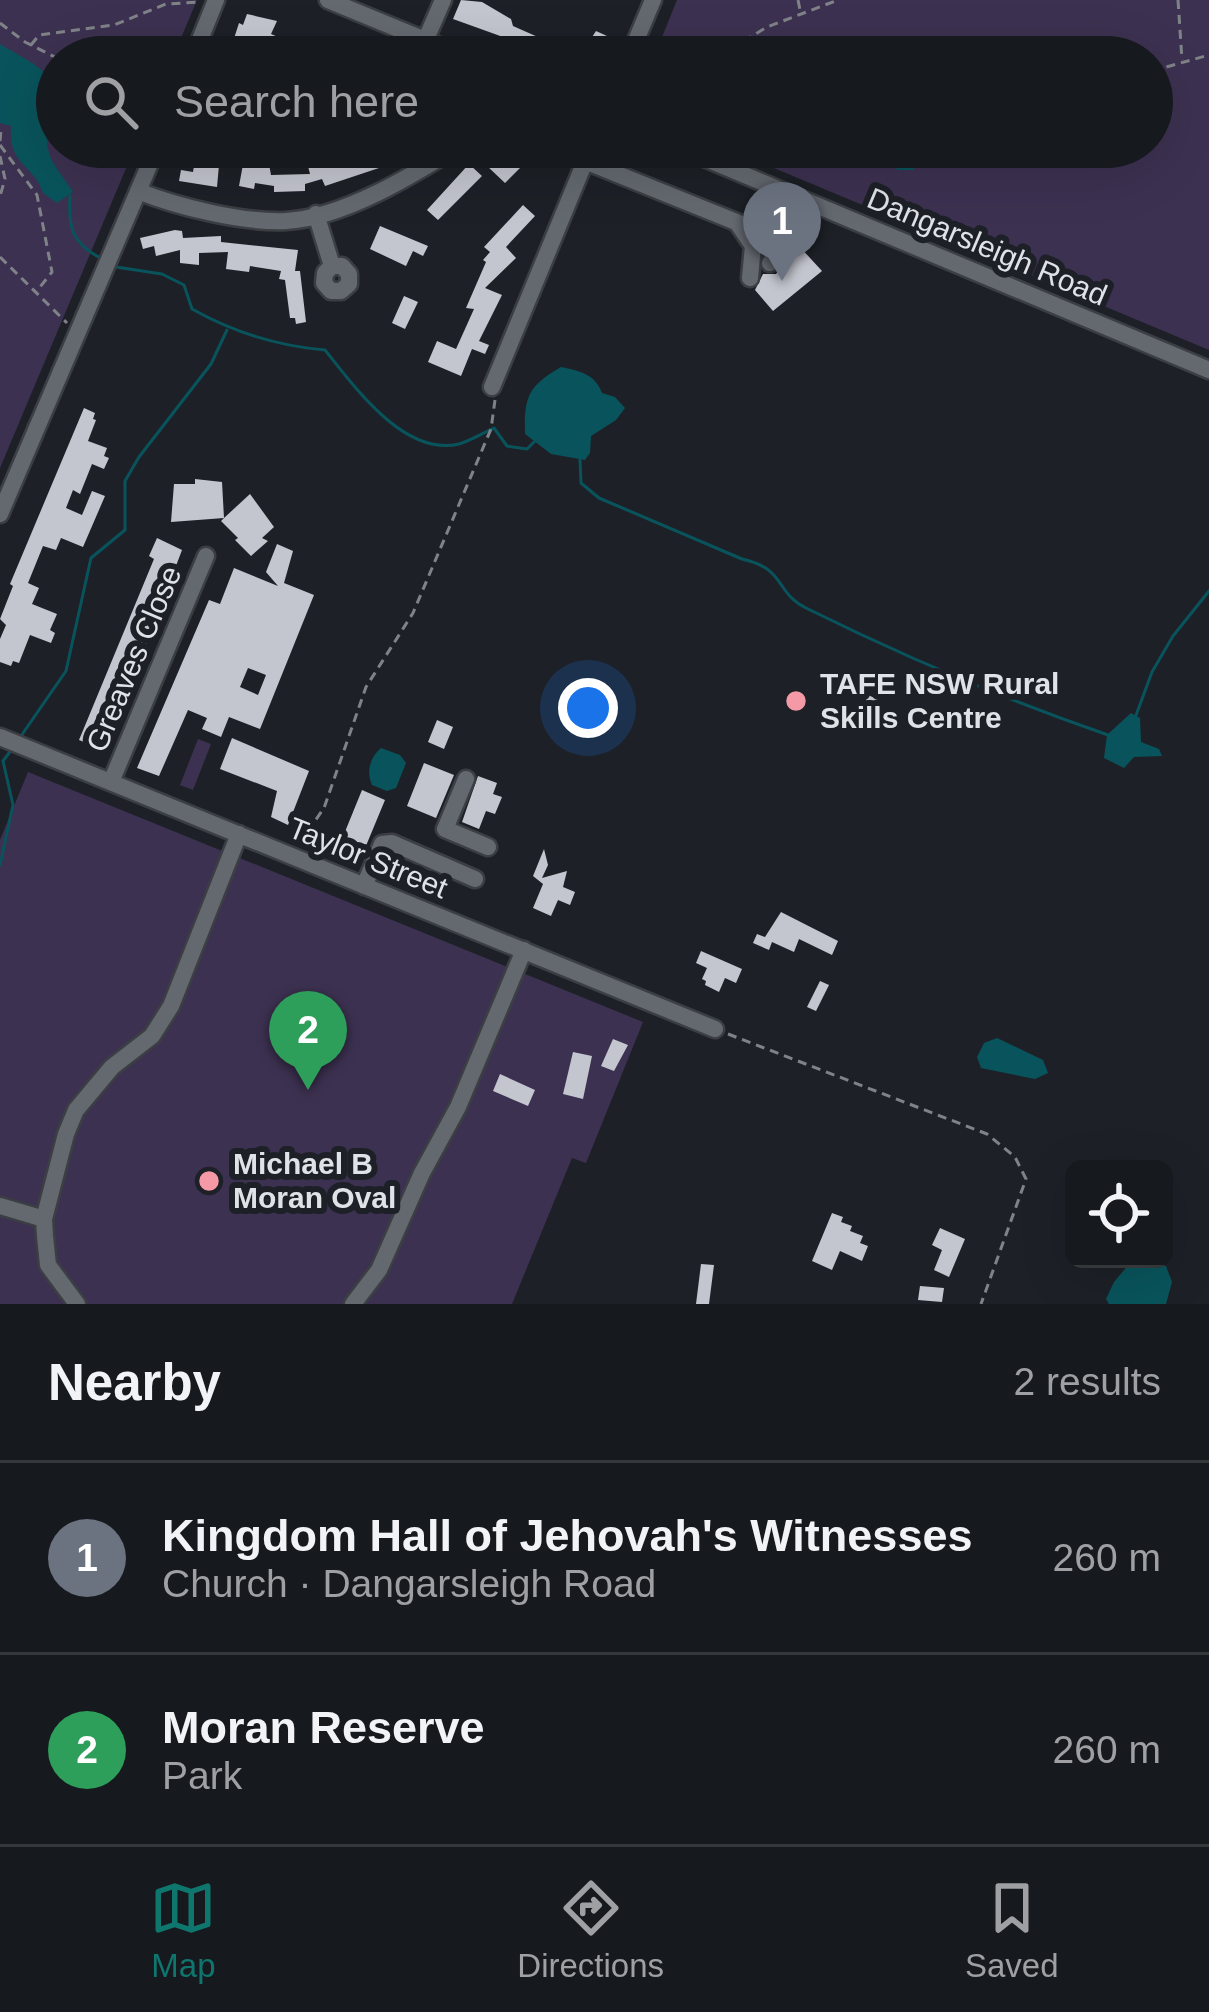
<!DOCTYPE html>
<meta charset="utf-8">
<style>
body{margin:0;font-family:Arial,sans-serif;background:#1f2226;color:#f1f3f6}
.controls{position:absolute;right:36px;bottom:36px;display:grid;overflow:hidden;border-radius:18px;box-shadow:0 12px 48px #0002}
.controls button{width:108px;height:108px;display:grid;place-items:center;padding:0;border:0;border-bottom:3px solid #35383b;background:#16191d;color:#f1f3f6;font:60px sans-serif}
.you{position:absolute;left:588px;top:708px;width:42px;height:42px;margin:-30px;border:9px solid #fff;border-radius:50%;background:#1a73e8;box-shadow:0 0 0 18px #1a73e833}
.badge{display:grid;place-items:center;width:78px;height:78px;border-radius:50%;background:#0f766e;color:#fff;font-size:39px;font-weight:700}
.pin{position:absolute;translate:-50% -99px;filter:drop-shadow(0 3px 6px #0008)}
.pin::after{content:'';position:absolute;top:63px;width:42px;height:36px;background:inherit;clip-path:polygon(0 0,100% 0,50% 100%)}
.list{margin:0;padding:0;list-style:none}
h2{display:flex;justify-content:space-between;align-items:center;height:156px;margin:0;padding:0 48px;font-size:51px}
h2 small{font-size:39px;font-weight:400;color:#9ea0a4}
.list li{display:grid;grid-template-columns:78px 1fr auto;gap:36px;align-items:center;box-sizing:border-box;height:192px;padding:0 48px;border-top:3px solid #35383b}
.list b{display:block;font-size:45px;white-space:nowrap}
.list p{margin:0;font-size:39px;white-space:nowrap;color:#9ea0a4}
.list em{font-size:39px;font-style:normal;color:#9ea0a4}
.icon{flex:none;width:66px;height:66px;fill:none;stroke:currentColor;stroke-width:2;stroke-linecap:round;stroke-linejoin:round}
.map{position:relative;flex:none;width:1209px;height:1304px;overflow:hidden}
.search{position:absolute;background:#16191d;box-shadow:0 12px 48px #0002;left:36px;right:36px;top:36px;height:132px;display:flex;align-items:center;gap:30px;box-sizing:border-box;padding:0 42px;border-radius:66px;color:#9ea0a4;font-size:45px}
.sheet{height:540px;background:#16191d}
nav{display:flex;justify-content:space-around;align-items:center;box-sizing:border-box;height:168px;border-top:3px solid #35383b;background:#16191d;font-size:33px;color:#9ea0a4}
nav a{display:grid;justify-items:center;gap:6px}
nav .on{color:#0f766e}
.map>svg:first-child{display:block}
</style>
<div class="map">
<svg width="1209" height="1304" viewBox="0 0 1209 1304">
<rect width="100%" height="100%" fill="#1d2127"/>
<path fill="#3d3151" d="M0,0H197L173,57H57V147H135L0,468Z
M677,0H1209V350L724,147H1152V57H654Z
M198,739L211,744L193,790L180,785Z
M28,772L643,1022L586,1163L572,1158L512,1304H0V840Z"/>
<path fill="#09545c" d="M0,44C50,74 57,70 57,131L47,136C46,161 61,172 73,192L57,203L43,193C34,164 8,166 11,126L0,123Z
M887,147H923L925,153L913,170H898L888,162Z
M561,367C580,371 595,374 602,393L615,397L625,408L616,420L591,436L590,453L585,460L551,454L525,434C524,397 528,386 561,367Z
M1131,713L1140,718L1141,742L1159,749L1162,756L1134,757L1124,768L1104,758L1107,735Z
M381,748L400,755L406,763L396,788L387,791L372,785C366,772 370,757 381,748Z
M997,1038L1043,1060L1048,1073L1035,1079L981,1068L977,1057L984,1043Z
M1149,1262L1166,1266L1172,1282L1166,1304H1109L1106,1299L1114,1282L1130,1263Z"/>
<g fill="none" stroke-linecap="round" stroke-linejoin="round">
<path stroke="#09545c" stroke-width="3" d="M70,196C68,229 72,243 102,259
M116,267L162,274L184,285L192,309C233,332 277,346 325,350C354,386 404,457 459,444C470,441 483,433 494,428L507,446L527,449L534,442
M580,460L581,483L599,498L742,559C787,569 774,592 806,608C903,656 1006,700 1108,735
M1135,718L1152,672L1173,636L1209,591
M21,736L66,671L91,558L125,530V481L139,457L211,364L227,330
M0,865L13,805L3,761L12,749"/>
</g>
<path fill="#c4c6cf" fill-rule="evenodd" d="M461,0L482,2L511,19L513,26L565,49L567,45L583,51L596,31L607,36L609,42L602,57H540L514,41L453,19Z
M247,14L277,21L271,34L324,57H228L239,23L243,25Z
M197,147H213L212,152L220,154L217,187L179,181L181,170L193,172Z
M359,147H403L406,153L388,165L325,186L322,179L305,184V191L274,192V186L255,183L254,189L239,186L244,159L269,164L271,175L310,174L308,166L317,163L316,159Z
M502,147H562L547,164L535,153L505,183L486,165Z
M469,164L482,176L438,220L427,210Z
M523,205L535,216L506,247L516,258L485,288L502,295L479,341L489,345L485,354L472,349L461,376L428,362L437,341L456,349L474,309L466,308L486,262L483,260L490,252L484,247Z
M380,226L428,246L423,256L413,251L406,266L370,249Z
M175,230L182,231L183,238L221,236V242L298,250L295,271H300L306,322L296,324L295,318H290L285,280L279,279L281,271L250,266L249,272L226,269L228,252L199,253V265L180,263V250L156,256L154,246L143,249L140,238Z
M799,246L822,271L773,311L755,290L763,274H776Z
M404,296L418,302L405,329L392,323Z
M84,408L95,413L93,419L96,420L88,441L107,448L104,456L109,458L104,469L92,464L80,494L73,490L66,508L82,515L92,491L105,496L83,547L61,538L56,550L43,546L28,583L39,588L32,604L57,614L50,630L55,633L51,643L30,635L19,663L13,661L11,666L0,662V639L6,625L0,619L13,586L10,584Z
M195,479L222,482L224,518L250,494L274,527L262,538L268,541L251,556L235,540L238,538L221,521L224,518L171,522L174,484H195Z
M157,538L182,550L106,751L79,740L154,559L149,556Z
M277,544L293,551L284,583L314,595L260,729L229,717L221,737L202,729L207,718L188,710L159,776L137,768L209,600L220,604L234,568L278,586L266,572ZM248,668L266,675L258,695L240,687Z
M868,695L879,700L870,722L859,717Z
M437,720L453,727L444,749L428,742Z
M232,738L309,771L288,825L271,817L277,791L220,769Z
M424,763L454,775L436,818L407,806Z
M478,776L497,783L493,794L502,797L495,814L486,811L479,829L462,822Z
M362,790L385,800L363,853L340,844Z
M544,849L548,865L542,878L567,871L563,887L575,892L570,905L558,900L551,916L533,908L543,884L533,876Z
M781,912L838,941L832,955L799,939L794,952L772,942L769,950L753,943L757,934L765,937Z
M701,951L742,969L736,983L725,978L719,992L705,985L706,981L702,979L707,968L696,963Z
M820,981L829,985L816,1011L807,1007Z
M613,1039L628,1045L614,1071L601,1066Z
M573,1052L592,1056L583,1099L563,1094Z
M500,1074L535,1090L528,1106L493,1091Z
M832,1213L843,1217L841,1222L852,1226L850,1231L863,1236L860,1243L868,1246L862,1261L840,1251L832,1270L812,1261Z
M940,1228L965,1239L949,1277L934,1270L942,1250L932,1245Z
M701,1264L714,1265L709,1304H696Z
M920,1286L944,1288L942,1302L918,1300Z"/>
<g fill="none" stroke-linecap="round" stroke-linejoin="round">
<defs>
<path id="minor" d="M328,0L466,57
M426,39L443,0
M193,57L216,0
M629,57L653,0
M678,147L1209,370
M585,161L766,234L775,240L779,251L770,263
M138,191C178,207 243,223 286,221C343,218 411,176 458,147
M316,214L332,266L325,273L324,283L331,291H341L349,284V274L342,266H332
M738,224L753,246L750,278
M492,387L591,147
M0,514L157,147
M0,737L715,1029
M466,779L445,829L488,847
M111,782L206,556
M364,886L382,844L392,843L475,879
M0,1206L44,1219
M77,1304L48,1265L45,1236L44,1219L66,1134L76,1110L112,1067L152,1036L171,1006L239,834
M353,1304L379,1270L422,1173L458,1107L524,950"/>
</defs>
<use href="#minor" stroke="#3b3f43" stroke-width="21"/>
<path stroke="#7f8388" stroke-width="3" stroke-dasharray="9 6" stroke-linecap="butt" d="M798,0L800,10
M1178,0L1182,60
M0,23L25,42L57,58
M31,45L39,35L114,25L166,4L200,2
M718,57L767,27L838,0
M1152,71L1209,55
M0,141L1,130
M0,145L37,195L52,272L36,292
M0,156L5,179L0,196
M0,257L67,323
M299,844L324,808L366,687L413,613L491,429L495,400
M728,1034L987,1134L1015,1157L1026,1179L981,1304"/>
<use href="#minor" stroke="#646970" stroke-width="16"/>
</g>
<g fill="#f49aa6" stroke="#1d2127" stroke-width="4.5">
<circle cx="796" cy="701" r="12"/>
<circle cx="209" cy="1181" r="12"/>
</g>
<g text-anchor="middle" stroke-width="12" stroke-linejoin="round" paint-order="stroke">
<g font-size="30" fill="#dfe2e6" stroke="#1d2127">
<text transform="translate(987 247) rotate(23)" y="10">Dangarsleigh Road</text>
<text transform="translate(134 659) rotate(-67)" y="10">Greaves Close</text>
<text transform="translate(368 858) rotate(22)" y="10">Taylor Street</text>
</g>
<g font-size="30" font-weight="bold" fill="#dfe2e6" stroke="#1d2127" text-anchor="start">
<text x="820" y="694">TAFE NSW Rural<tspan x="820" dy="34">Skills Centre</tspan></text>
<text x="233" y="1174">Michael B<tspan x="233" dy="34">Moran Oval</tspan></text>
</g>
</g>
</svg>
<div class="controls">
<button><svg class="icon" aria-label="locate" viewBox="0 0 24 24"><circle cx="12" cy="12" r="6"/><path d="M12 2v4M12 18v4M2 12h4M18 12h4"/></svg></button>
</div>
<div class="you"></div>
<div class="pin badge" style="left:782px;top:281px;background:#6b7280">1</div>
<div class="pin badge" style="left:308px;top:1090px;background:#2e9e5b">2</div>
<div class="search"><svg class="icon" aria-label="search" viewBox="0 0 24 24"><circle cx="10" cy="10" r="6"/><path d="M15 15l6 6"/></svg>Search here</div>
</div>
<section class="sheet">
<h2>Nearby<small>2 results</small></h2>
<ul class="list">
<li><span class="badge" style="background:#6b7280">1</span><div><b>Kingdom Hall of Jehovah's Witnesses</b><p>Church · Dangarsleigh Road</p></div><em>260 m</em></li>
<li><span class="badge" style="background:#2e9e5b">2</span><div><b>Moran Reserve</b><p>Park</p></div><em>260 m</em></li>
</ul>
</section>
<nav>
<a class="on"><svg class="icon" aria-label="map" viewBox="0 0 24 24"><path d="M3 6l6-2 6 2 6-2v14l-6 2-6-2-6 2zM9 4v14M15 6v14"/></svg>Map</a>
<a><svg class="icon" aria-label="directions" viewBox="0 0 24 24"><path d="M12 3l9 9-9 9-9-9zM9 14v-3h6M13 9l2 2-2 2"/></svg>Directions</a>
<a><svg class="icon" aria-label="saved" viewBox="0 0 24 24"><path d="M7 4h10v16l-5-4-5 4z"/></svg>Saved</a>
</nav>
